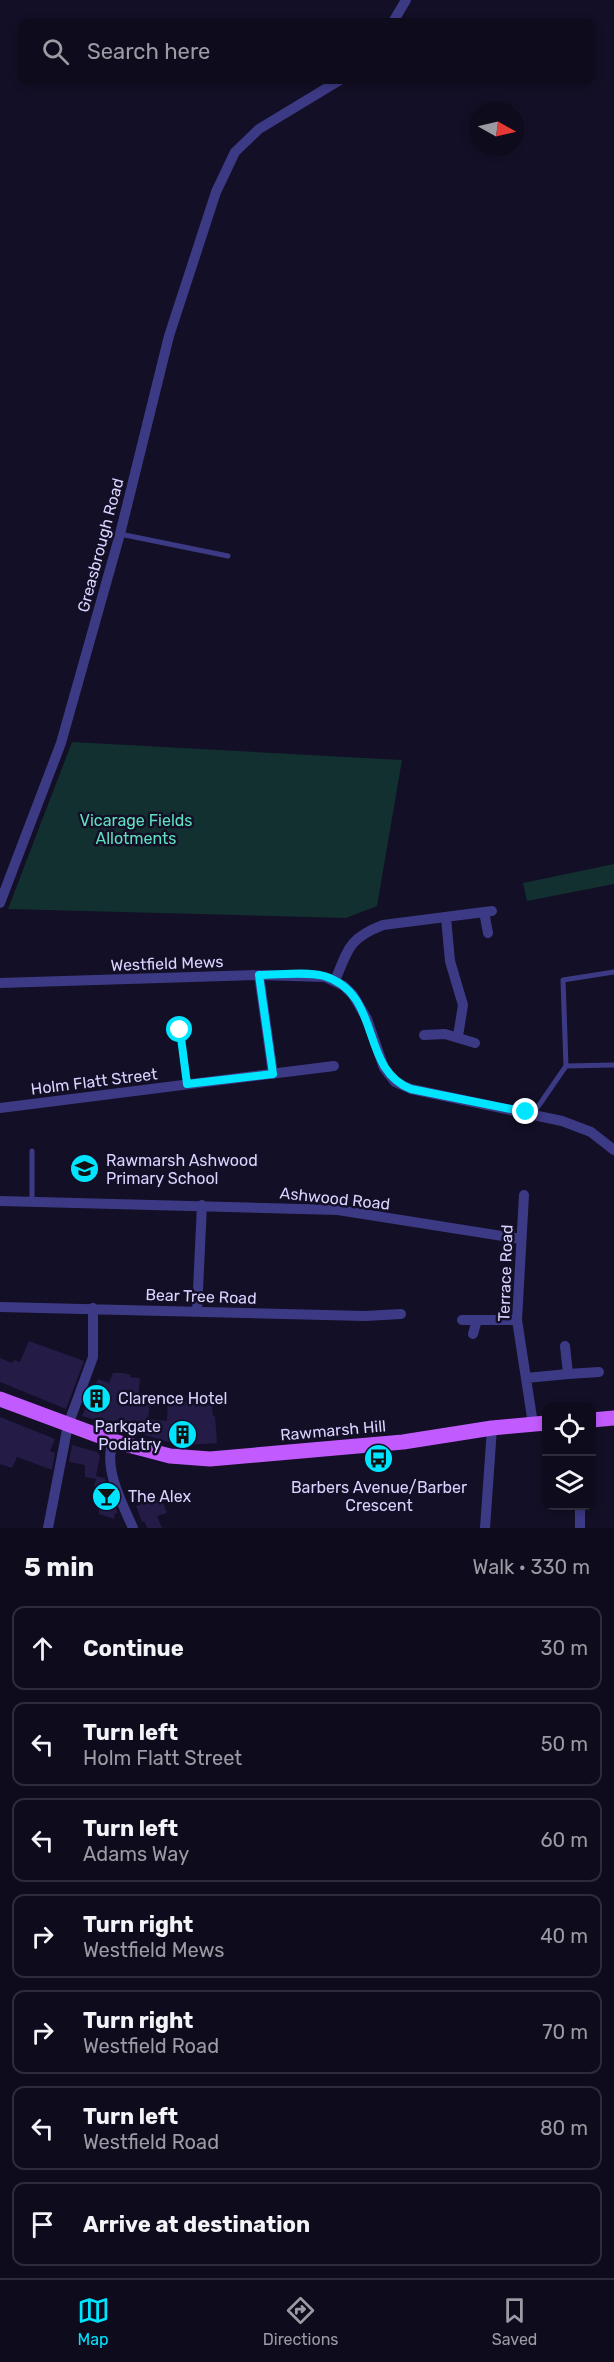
<!DOCTYPE html>
<meta charset="utf-8">
<style>
body{margin:0;font-family:Rubik,sans-serif;background:#171425;color:#f1f3f6}
.controls{position:absolute;right:18px;bottom:18px;display:grid;overflow:hidden;border-radius:12px;box-shadow:0 3px 9px #0003}
.controls button{width:54px;height:54px;display:grid;place-items:center;padding:0;border:0;border-bottom:2px solid #2e2b3b;background:#0e0b1c;color:#f1f3f6;font:30px sans-serif}
.compass{position:absolute;left:470px;top:102px;width:54px;height:54px;border-radius:50%;background:#0e0b1c;box-shadow:0 3px 9px #0003;rotate:98deg}
.stop{position:absolute;width:18px;height:18px;margin:-14px;border:4px solid #00e5ff;border-radius:50%;background:#fff}
.stop.end{background:#00e5ff;border-color:#fff;box-shadow:0 2px 6px #0008}
.list{margin:0;padding:0;list-style:none}
h2{display:flex;justify-content:space-between;align-items:center;height:78px;margin:0;padding:0 24px;font-size:26px}
h2 small{font-size:20px;font-weight:400;color:#9b9ba3}
.list li{display:grid;grid-template-columns:39px 1fr auto;gap:18px;align-items:center;box-sizing:border-box;height:84px;margin:0 12px 12px;padding:0 12px;border:2px solid #2e2b3b;border-radius:12px}
.list b{display:block;font-size:22px;white-space:nowrap}
.list p{margin:0;font-size:20px;white-space:nowrap;color:#9b9ba3}
.list em{font-size:20px;font-style:normal;color:#9b9ba3}
.icon{flex:none;width:33px;height:33px;fill:none;stroke:currentColor;stroke-width:2;stroke-linecap:round;stroke-linejoin:round}
.map{position:relative;flex:none;width:614px;height:1528px;overflow:hidden}
.search{position:absolute;background:#0e0b1c;box-shadow:0 3px 9px #0003;left:18px;right:18px;top:18px;height:66px;display:flex;align-items:center;gap:15px;box-sizing:border-box;padding:0 21px;border-radius:12px;color:#9b9ba3;font-size:22px}
.sheet{height:750px;background:#0e0b1c}
nav{display:flex;justify-content:space-around;align-items:center;box-sizing:border-box;height:84px;border-top:2px solid #2e2b3b;background:#0e0b1c;font-size:16px;color:#9b9ba3}
nav a{display:grid;justify-items:center;gap:3px}
nav .on{color:#00e5ff}
.map>svg:first-child{display:block}
</style>
<div class="map">
<svg width="614" height="1528" viewBox="0 0 614 1528">
<rect width="100%" height="100%" fill="#130f26"/>
<path fill="#12302f" d="M72,742L402,760L377,906L346,918L8,909Z
M614,864V884L527,901L523,883Z"/>
<path fill="#241b47" d="M29,1341L84,1361L66,1409L0,1382V1358L12,1363L14,1360L20,1362Z
M113,1373H123L131,1375L130,1377L140,1378L138,1402L150,1403L148,1419L167,1421L168,1395L186,1396L185,1401L196,1402L197,1406L212,1404L213,1416H215L217,1443L187,1445L185,1447L82,1416L98,1379L109,1383Z
M0,1417L55,1439L50,1451L55,1453L52,1470L17,1457L12,1468L0,1464Z
M72,1445L97,1452L100,1456L96,1476L105,1478L118,1513H115L114,1519L99,1514V1505L96,1504L99,1487L94,1486L96,1479L85,1477V1465L69,1462Z
M161,1497L167,1513L157,1516L162,1528H147L144,1521L142,1522L136,1506Z"/>
<g fill="none" stroke-linecap="round" stroke-linejoin="round">
<path stroke="#3d3a85" stroke-width="5" d="M120,534L228,556
M180,1030L187,1084
M566,1066L614,1065
M533,1114L566,1066L563,980L614,972
M32,1202V1151"/>
<path stroke="#3d3a85" stroke-width="10" d="M393,22L406,0
M0,903L61,743L120,534L169,336L216,192L235,152L259,129L340,80
M484,912L488,933
M446,918L450,961L463,1005L458,1036
M259,975L273,1074
M335,981C348,949 349,938 383,925L492,911
M0,983L259,975L325,977L344,986L353,995L367,1019L384,1068L395,1082L411,1089L562,1121L591,1132L614,1150
M424,1035L445,1034L475,1043
M0,1108L334,1066
M524,1195L517,1320L533,1424
M0,1201L338,1210L521,1239
M0,1307L365,1316L401,1314
M197,1311L202,1205
M462,1320H517
M473,1334L477,1320
M568,1374L599,1372
M526,1378L568,1374L565,1346
M113,1441C103,1468 122,1503 133,1528
M48,1528L68,1425L93,1357V1308
M485,1528L492,1428
M580,1528V1506"/>
<path stroke="#c25bff" stroke-width="15" d="M0,1399L113,1441L170,1456L210,1459L403,1442L492,1428L546,1423
M592,1420L614,1418"/>
</g>
<g fill="none" stroke-linecap="round" stroke-linejoin="round">
<path stroke="#00e5ff" stroke-width="8" d="M180,1030L187,1084L273,1074L259,975C279,975 305,971 324,976C383,994 359,1069 411,1089L526,1112"/>
</g>
<defs>
<symbol id="school-disc" viewBox="-11 -11 22 22"><circle r="9.5" fill="#00e5ff" stroke="#130f26"/><path d="M0-5L7-2L0 1L-7-2ZM-4 1L0 2.5L4 1V4Q0 6-4 4Z" fill="#111"/></symbol>
<symbol id="building-disc" viewBox="-11 -11 22 22"><circle r="9.5" fill="#00e5ff" stroke="#130f26"/><path d="M-4-6H4V6H1V3H-1V6H-4ZM-2.5-4.3h1.7v1.8h-1.7ZM.8-4.3h1.7v1.8H.8ZM-2.5-1h1.7V.8h-1.7ZM.8-1h1.7V.8H.8Z" fill="#111"/></symbol>
<symbol id="bus-disc" viewBox="-11 -11 22 22"><circle r="9.5" fill="#00e5ff" stroke="#130f26"/><path d="M-5-6H5V4H4V6H2V4H-2V6H-4V4H-5ZM-3.5-4V0h7V-4ZM-3.5 1.2v1.5H-2V1.2ZM2 1.2v1.5H3.5V1.2Z" fill="#111"/></symbol>
<symbol id="bar-disc" viewBox="-11 -11 22 22"><circle r="9.5" fill="#00e5ff" stroke="#130f26"/><path d="M-6-5H6L.8 .8V4.5H3.5V6h-7V4.5H-.8V.8Z" fill="#111"/></symbol>
</defs>
<g fill-rule="evenodd">
<use href="#school-disc" x="68" y="1152" width="33" height="33"/>
<use href="#building-disc" x="80" y="1382" width="33" height="33"/>
<use href="#building-disc" x="166" y="1418" width="33" height="33"/>
<use href="#bus-disc" x="362" y="1442" width="33" height="33"/>
<use href="#bar-disc" x="90" y="1480" width="33" height="33"/>
</g>
<g text-anchor="middle" stroke-width="5" stroke-linejoin="round" paint-order="stroke">
<g font-size="16" fill="#d9d4ff" stroke="#130f26">
<text transform="translate(100 545) rotate(-75)" y="6">Greasbrough Road</text>
<text transform="translate(167 963) rotate(-2)" y="6">Westfield Mews</text>
<text transform="translate(94 1081) rotate(-7)" y="6">Holm Flatt Street</text>
<text transform="translate(335 1198) rotate(6)" y="6">Ashwood Road</text>
<text transform="translate(505 1273) rotate(-88)" y="6">Terrace Road</text>
<text transform="translate(201 1296) rotate(2)" y="6">Bear Tree Road</text>
<text transform="translate(333 1430) rotate(-5)" y="6">Rawmarsh Hill</text>
</g>
<g font-size="16" fill="#5fe0c0" stroke="#130f26">
<text x="136" y="826">Vicarage Fields<tspan x="136" dy="18">Allotments</tspan></text>
</g>
<g font-size="16" fill="#d9d4ff" stroke="#130f26" text-anchor="start">
<text x="106" y="1166">Rawmarsh Ashwood<tspan x="106" dy="18">Primary School</tspan></text>
<text x="118" y="1404">Clarence Hotel</text>
<text x="161" y="1432" text-anchor="end">Parkgate<tspan x="161" dy="18">Podiatry</tspan></text>
<text x="379" y="1493" text-anchor="middle">Barbers Avenue/Barber<tspan x="379" dy="18">Crescent</tspan></text>
<text x="128" y="1502">The Alex</text>
</g>
</g>
</svg>
<div class="controls">
<button><svg class="icon" aria-label="locate" viewBox="0 0 24 24"><circle cx="12" cy="12" r="6"/><path d="M12 2v4M12 18v4M2 12h4M18 12h4"/></svg></button>
<button><svg class="icon" aria-label="layers" viewBox="0 0 24 24"><path d="M12 4l9 5-9 5-9-5zM3 14l9 5 9-5"/></svg></button>
</div>
<svg class="compass" viewBox="-18 -18 36 36"><path d="M0-13l5 13h-10z" fill="#e53935"/><path d="M0 13l5-13h-10z" fill="#9b9ba3"/></svg>
<div class="stop" style="left:180px;top:1030px"></div>
<div class="stop end" style="left:526px;top:1112px"></div>
<div class="search"><svg class="icon" aria-label="search" viewBox="0 0 24 24"><circle cx="10" cy="10" r="6"/><path d="M15 15l6 6"/></svg>Search here</div>
</div>
<section class="sheet">
<h2>5 min<small>Walk · 330 m</small></h2>
<ul class="list">
<li><svg class="icon" aria-label="ahead" viewBox="0 0 24 24"><path d="M12 20V5M6 11l6-6 6 6"/></svg><div><b>Continue</b></div><em>30 m</em></li>
<li><svg class="icon" aria-label="left" viewBox="0 0 24 24"><path d="M17 20v-9H6M10 6l-5 5 5 5"/></svg><div><b>Turn left</b><p>Holm Flatt Street</p></div><em>50 m</em></li>
<li><svg class="icon" aria-label="left" viewBox="0 0 24 24"><path d="M17 20v-9H6M10 6l-5 5 5 5"/></svg><div><b>Turn left</b><p>Adams Way</p></div><em>60 m</em></li>
<li><svg class="icon" aria-label="right" viewBox="0 0 24 24"><path d="M7 20v-9h11M14 6l5 5-5 5"/></svg><div><b>Turn right</b><p>Westfield Mews</p></div><em>40 m</em></li>
<li><svg class="icon" aria-label="right" viewBox="0 0 24 24"><path d="M7 20v-9h11M14 6l5 5-5 5"/></svg><div><b>Turn right</b><p>Westfield Road</p></div><em>70 m</em></li>
<li><svg class="icon" aria-label="left" viewBox="0 0 24 24"><path d="M17 20v-9H6M10 6l-5 5 5 5"/></svg><div><b>Turn left</b><p>Westfield Road</p></div><em>80 m</em></li>
<li><svg class="icon" aria-label="arrive" viewBox="0 0 24 24"><path d="M6 21V4h12l-3 4 3 4H6"/></svg><div><b>Arrive at destination</b></div></li>
</ul>
</section>
<nav>
<a class="on"><svg class="icon" aria-label="map" viewBox="0 0 24 24"><path d="M3 6l6-2 6 2 6-2v14l-6 2-6-2-6 2zM9 4v14M15 6v14"/></svg>Map</a>
<a><svg class="icon" aria-label="directions" viewBox="0 0 24 24"><path d="M12 3l9 9-9 9-9-9zM9 14v-3h6M13 9l2 2-2 2"/></svg>Directions</a>
<a><svg class="icon" aria-label="saved" viewBox="0 0 24 24"><path d="M7 4h10v16l-5-4-5 4z"/></svg>Saved</a>
</nav>
